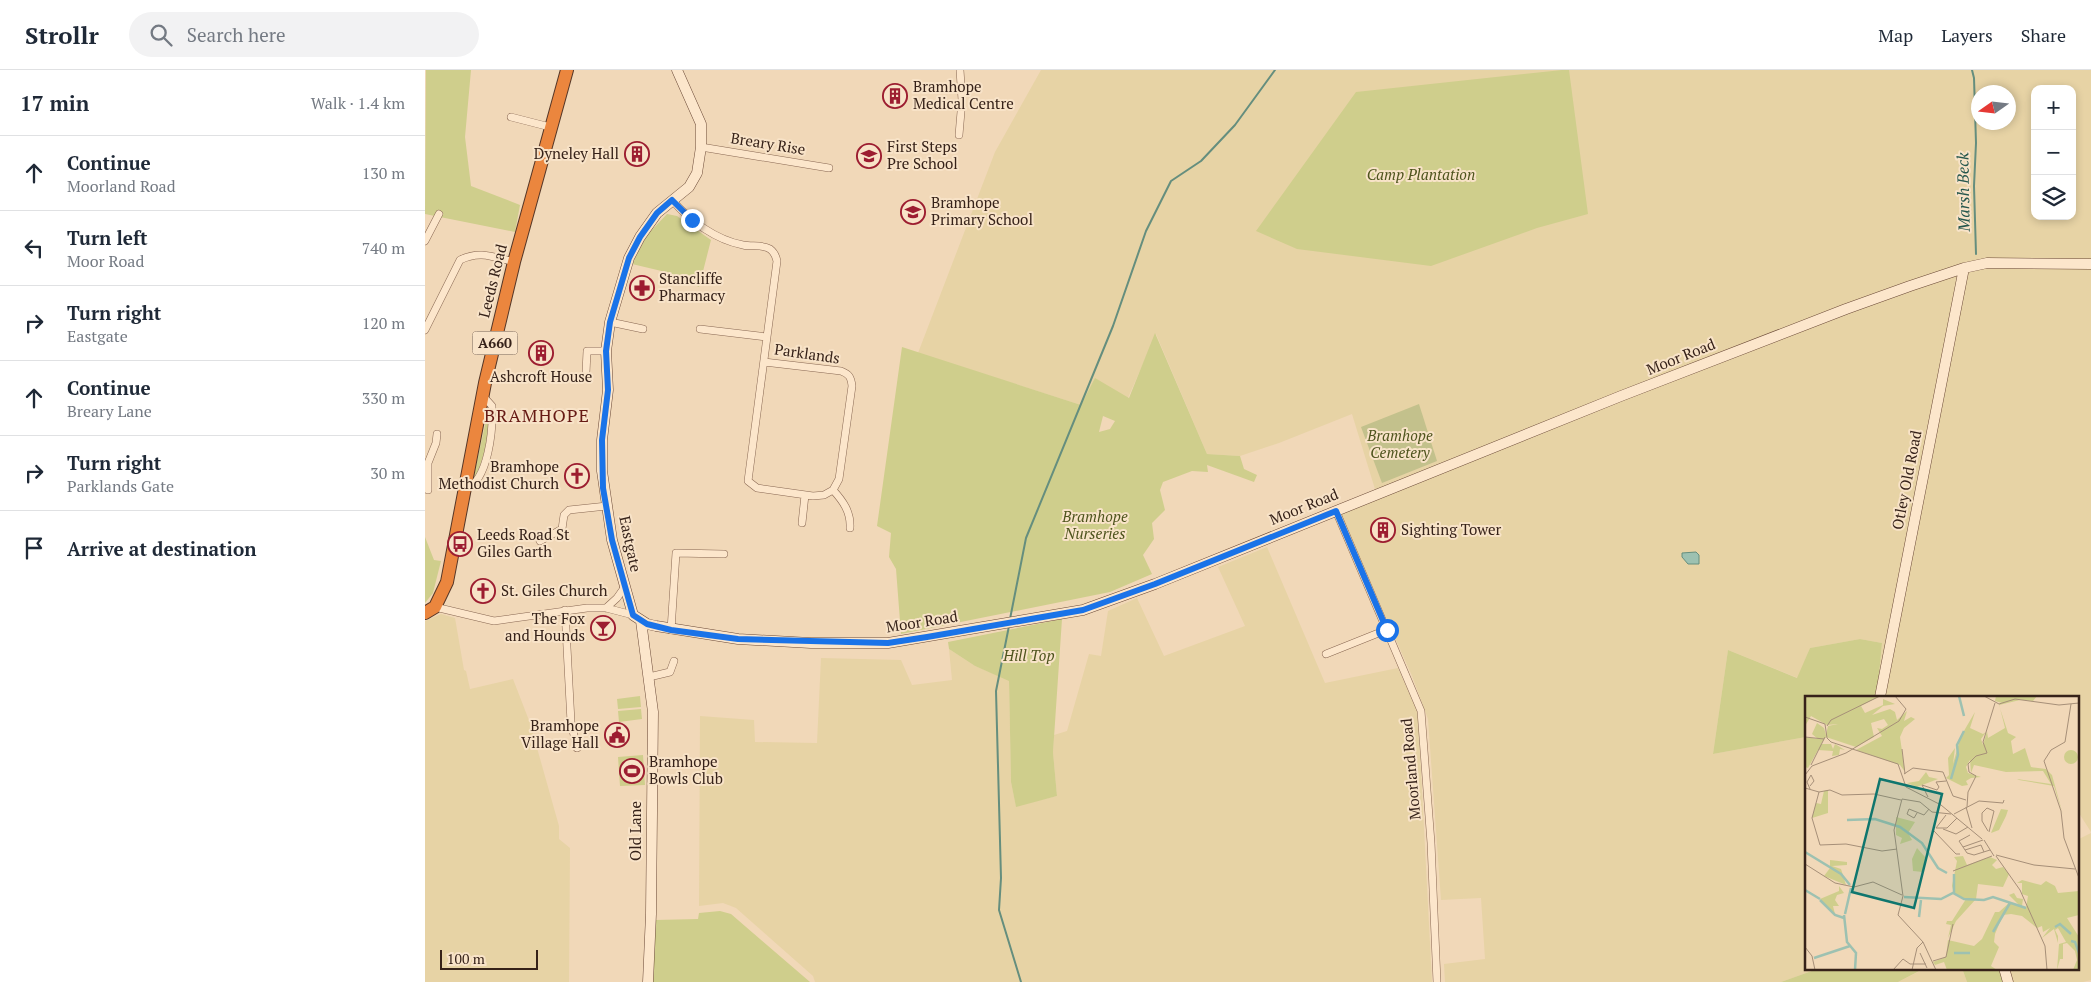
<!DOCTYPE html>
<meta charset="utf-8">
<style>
body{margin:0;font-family:"PT Serif",serif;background:#f2f2f3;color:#1f2937}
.controls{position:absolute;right:15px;top:15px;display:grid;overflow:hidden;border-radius:10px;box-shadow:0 2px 8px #0003}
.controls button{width:45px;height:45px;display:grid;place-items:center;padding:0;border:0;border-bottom:1px solid #e0e1e3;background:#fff;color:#1f2937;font:25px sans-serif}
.compass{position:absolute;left:1546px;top:15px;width:45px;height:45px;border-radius:50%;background:#fff;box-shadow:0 2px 8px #0003;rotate:256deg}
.scale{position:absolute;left:15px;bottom:12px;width:98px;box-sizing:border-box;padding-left:5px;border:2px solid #362219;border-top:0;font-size:14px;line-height:18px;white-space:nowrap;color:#362219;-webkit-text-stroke:4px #f8e3c8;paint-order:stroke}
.stop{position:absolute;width:15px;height:15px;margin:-11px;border:4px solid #1a73e8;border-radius:50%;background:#fff}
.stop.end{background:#1a73e8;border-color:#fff;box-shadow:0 1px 5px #0008}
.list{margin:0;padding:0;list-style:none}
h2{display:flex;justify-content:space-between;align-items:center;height:65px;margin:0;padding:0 20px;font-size:21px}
h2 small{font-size:16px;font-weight:400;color:#747a83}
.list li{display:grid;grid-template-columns:32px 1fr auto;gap:15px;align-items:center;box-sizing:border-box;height:75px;padding:0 20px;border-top:1px solid #e0e1e3}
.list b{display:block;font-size:19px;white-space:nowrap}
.list p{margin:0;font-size:16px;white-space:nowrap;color:#747a83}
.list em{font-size:16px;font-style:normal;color:#747a83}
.icon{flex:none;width:28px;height:28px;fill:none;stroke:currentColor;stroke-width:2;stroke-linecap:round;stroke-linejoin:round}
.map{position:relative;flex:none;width:1666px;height:912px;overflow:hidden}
header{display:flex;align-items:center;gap:30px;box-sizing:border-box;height:70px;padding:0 25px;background:#fff;border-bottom:1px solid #e0e1e3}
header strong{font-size:24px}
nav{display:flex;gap:28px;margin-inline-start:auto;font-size:18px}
.search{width:350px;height:45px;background:#f2f2f3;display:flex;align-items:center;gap:12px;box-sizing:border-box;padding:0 18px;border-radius:28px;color:#747a83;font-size:19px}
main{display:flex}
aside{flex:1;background:#fff}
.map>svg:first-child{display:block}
</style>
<header>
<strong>Strollr</strong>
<div class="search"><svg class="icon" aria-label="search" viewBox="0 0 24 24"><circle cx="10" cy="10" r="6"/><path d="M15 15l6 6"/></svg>Search here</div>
<nav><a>Map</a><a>Layers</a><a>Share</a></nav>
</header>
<main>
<aside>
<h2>17 min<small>Walk · 1.4 km</small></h2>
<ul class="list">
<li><svg class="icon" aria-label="ahead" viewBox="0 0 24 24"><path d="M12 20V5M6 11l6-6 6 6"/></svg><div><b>Continue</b><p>Moorland Road</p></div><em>130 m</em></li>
<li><svg class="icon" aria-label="left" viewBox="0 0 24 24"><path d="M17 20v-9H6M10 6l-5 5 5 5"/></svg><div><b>Turn left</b><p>Moor Road</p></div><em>740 m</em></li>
<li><svg class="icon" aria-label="right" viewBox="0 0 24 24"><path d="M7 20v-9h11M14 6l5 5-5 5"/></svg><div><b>Turn right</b><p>Eastgate</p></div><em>120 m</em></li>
<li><svg class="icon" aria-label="ahead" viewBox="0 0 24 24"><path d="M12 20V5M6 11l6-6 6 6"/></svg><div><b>Continue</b><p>Breary Lane</p></div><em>330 m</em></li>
<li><svg class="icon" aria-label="right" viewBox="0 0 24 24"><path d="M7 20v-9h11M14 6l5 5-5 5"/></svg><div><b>Turn right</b><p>Parklands Gate</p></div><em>30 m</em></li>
<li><svg class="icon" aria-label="arrive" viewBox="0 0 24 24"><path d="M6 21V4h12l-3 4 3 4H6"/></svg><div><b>Arrive at destination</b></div></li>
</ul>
</aside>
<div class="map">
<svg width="1666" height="912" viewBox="0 0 1666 912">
<rect width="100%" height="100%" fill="#f1d8b8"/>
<path fill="#e7d3a5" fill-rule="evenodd" d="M616,0H1666V762L1652,740V627H1452L1457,573L1435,569L1385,578L1373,608L1303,580L1288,684L1381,667V898H1395L1356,912H1020L1019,894L1060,889L1056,828L1016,830L1003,649L987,606L915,444L953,429L927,344L854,373L815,386L782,384L731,264L703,328L656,335L493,283L570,82ZM1610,19H1647V146H1610ZM1554,22H1584V52H1554Z
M842,477L900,613L973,598L993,643L1007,912H390L388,906L311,838L298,833L274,836L275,646L329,650L330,672L392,673L396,588L476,590L487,615L527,610L524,579L550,596L584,610L586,712L591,736L632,726L628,682L629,665L642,661L664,584L676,586L683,541L712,528L739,586L820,556L793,497Z
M16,544L30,548L39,600L41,601L45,619L88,609L105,653L134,756V769L145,778L144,912H0V551Z
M1666,763V910L1658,912H1587L1583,898H1652V770Z
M1501,898H1537L1542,912H1473Z"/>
<path fill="#cfce8c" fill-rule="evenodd" d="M1,0H46L40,67L46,116L95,135L90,162L0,144Z
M1137,0H1144L1163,144L1112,158L1006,196L872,179L831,161L931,22Z
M242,144L252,146L286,170L274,217L245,203L207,194L222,165Z
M730,263L782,384L815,386L819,399L832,405L829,412L782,395L783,402L767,401L738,412L735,420L740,440L727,453L729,469L718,485L727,504L685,522L476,564L471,499L464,487L466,463L452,456L477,277L656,335L670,308L704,328ZM678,346L690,351L685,359L674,362Z
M64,337C68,356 58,391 50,408L48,409Z
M0,467L9,490L16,491L8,523L0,533Z
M637,549L628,682L632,726L591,737L586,712L584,611L550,596L524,579L523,572Z
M1435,569L1457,573L1452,627H1381V667L1288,684L1303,580L1372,608L1385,578Z
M215,626L216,637L193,639L192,629Z
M216,639L217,649L194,652L193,641Z
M218,685L220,715L195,716L193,687Z
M295,841L306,844L385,912H228L230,850L273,849L274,843Z
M1395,898H1500L1473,912H1356Z
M1537,898H1574L1578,912H1542Z"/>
<path fill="#c3c18c" d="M994,334L1012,391L957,413L936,357Z"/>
<path fill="#9dc1b1" stroke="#658e7e" d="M1271,482L1274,485V494H1263L1257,487V483Z"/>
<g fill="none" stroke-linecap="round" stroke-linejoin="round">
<path stroke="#658e7e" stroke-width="2" d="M1547,0L1549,8L1551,73L1549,116L1551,184
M585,549L601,468L688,256L721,161L746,111L776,91L810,55L850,0
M584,556L571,621L576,808L574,840L596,912"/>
<defs>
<path id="street" d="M86,47L125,57
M534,65L537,30L535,0
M276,77L404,98
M247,130C265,151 291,170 318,175C327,177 337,174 345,179C349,182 351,186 352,191L323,411L332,418L388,426L399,425L408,420L414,409L427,316C426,307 424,304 416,301L339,292
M0,171L14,144
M185,252L218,259
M275,259L342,267
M0,260L35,190C55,180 68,187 89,192
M161,303L162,281H181
M3,420V393L11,373L12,364
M40,420C64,410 68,359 67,336L58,326
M408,420C418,431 426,442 425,458
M911,441L996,641L1006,773L1012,912
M377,453L380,425
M115,471L137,459L139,445L144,440L182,436
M10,537L69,551L162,538H181L208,545
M181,538L192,528L199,518
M140,540L146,652L152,678
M246,560L251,483L299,484
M901,584L961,560
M224,607L245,602L249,591"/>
<path id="secondary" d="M252,0L276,54V77L272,103L264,117L232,143L215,167L204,188L185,252L181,281L183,320L177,370V401L187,470L208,545L222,554L231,556L313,569L386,573H463L658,540L730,514L1196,326L1421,239L1485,216L1539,198L1562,193L1666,194
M216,551L228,642L226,844L223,912
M1455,627L1539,198
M1579,898L1583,912"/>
<path id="highway" d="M0,543L10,537L22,512L60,313L89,192L142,0"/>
</defs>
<use href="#street" stroke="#886752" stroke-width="8"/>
<use href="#secondary" stroke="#6a4836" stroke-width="11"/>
<use href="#highway" stroke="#553627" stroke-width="14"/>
<use href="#street" stroke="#fce6cb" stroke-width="7"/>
<use href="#secondary" stroke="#fce6cb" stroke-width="10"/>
<use href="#highway" stroke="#eb863e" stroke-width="12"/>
</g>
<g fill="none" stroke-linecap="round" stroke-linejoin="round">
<path stroke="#1a73e8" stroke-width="6" d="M267,150L247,130L232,143L215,167L204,188L185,252L181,281L183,320L177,370L178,418L187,470L208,545L222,554L246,560L313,569L463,573L502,567L658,540L730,514L911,441L962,560"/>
</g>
<defs>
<symbol id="building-ring" viewBox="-11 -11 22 22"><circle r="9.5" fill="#f8e3c8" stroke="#9c1d30" stroke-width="1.5"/><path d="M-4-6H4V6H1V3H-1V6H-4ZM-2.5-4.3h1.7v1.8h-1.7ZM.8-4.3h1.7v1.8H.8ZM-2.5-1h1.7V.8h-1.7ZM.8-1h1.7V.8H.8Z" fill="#9c1d30"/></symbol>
<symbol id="school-ring" viewBox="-11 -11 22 22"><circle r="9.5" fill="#f8e3c8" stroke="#9c1d30" stroke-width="1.5"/><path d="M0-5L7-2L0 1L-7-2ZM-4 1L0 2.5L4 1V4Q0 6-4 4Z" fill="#9c1d30"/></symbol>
<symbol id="pharmacy-ring" viewBox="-11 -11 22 22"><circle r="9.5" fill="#f8e3c8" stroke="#9c1d30" stroke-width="1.5"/><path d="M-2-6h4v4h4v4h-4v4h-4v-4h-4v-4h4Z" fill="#9c1d30"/></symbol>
<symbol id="church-ring" viewBox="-11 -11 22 22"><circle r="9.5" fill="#f8e3c8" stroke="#9c1d30" stroke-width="1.5"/><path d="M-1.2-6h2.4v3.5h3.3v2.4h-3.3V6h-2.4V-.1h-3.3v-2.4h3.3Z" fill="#9c1d30"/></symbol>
<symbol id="bus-ring" viewBox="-11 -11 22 22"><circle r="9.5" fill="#f8e3c8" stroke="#9c1d30" stroke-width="1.5"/><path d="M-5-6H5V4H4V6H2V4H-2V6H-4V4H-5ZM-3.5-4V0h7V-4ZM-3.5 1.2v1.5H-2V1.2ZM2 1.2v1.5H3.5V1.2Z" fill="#9c1d30"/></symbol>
<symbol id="bar-ring" viewBox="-11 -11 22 22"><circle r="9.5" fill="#f8e3c8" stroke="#9c1d30" stroke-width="1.5"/><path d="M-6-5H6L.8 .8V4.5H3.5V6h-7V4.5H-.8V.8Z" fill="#9c1d30"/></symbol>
<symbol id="civic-ring" viewBox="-11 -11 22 22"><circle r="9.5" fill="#f8e3c8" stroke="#9c1d30" stroke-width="1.5"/><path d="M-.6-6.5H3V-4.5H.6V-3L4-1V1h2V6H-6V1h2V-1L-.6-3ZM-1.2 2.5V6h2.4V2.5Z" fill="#9c1d30"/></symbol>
<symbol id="stadium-ring" viewBox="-11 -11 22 22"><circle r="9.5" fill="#f8e3c8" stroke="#9c1d30" stroke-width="1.5"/><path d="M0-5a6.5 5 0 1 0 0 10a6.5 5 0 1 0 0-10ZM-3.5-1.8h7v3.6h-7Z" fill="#9c1d30"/></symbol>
</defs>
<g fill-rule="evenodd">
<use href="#building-ring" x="456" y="12" width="28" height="28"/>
<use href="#building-ring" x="198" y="70" width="28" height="28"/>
<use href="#school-ring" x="430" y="72" width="28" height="28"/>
<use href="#school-ring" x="474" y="128" width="28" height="28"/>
<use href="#pharmacy-ring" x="203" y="204" width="28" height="28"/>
<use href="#building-ring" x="102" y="269" width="28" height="28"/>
<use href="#church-ring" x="138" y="392" width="28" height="28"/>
<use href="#building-ring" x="944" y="446" width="28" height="28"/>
<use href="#bus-ring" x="21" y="460" width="28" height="28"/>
<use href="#church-ring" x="44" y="507" width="28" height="28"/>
<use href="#bar-ring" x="164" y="544" width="28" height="28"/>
<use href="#civic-ring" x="178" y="651" width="28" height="28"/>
<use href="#stadium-ring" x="193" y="687" width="28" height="28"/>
</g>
<g text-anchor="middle" stroke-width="4" stroke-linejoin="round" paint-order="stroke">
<rect fill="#f8e3c8" stroke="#705c4e" stroke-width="1" x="47.5" y="261.5" width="45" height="23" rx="4"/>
<g font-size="14" font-weight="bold" fill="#362219">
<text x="70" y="278">A660</text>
</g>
<g font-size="15" fill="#362219" stroke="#f8e3c8" text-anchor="start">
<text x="488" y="22">Bramhope<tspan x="488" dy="17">Medical Centre</tspan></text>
<text x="462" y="82">First Steps<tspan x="462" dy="17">Pre School</tspan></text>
<text x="194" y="89" text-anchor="end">Dyneley Hall</text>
<text x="506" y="138">Bramhope<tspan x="506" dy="17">Primary School</tspan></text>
<text x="234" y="214">Stancliffe<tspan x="234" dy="17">Pharmacy</tspan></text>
<text x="116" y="312" text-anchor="middle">Ashcroft House</text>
<text x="134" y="402" text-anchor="end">Bramhope<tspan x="134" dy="17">Methodist Church</tspan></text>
<text x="976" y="465">Sighting Tower</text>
<text x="52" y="470">Leeds Road St<tspan x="52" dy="17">Giles Garth</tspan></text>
<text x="76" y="526">St. Giles Church</text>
<text x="160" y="554" text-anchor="end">The Fox<tspan x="160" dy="17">and Hounds</tspan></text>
<text x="174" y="661" text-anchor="end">Bramhope<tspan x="174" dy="17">Village Hall</tspan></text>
<text x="224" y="697">Bramhope<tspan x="224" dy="17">Bowls Club</tspan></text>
</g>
<g font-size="15" fill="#362219" stroke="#f8e3c8">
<text transform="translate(343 74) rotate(9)" y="5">Breary Rise</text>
<text transform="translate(68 211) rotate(-76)" y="5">Leeds Road</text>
<text transform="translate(382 284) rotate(8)" y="5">Parklands</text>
<text transform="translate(1256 287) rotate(-22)" y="5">Moor Road</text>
<text transform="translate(1482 410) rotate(-79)" y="5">Otley Old Road</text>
<text transform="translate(879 437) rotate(-22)" y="5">Moor Road</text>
<text transform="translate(205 474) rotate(78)" y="5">Eastgate</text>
<text transform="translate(497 552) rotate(-9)" y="5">Moor Road</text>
<text transform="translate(986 699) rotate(-95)" y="5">Moorland Road</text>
<text transform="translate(211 761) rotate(-90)" y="5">Old Lane</text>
</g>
<g font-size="15" font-style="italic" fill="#4e541d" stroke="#f8e3c8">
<text x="996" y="110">Camp Plantation</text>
<text x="975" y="371">Bramhope<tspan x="975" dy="17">Cemetery</tspan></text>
<text x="670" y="452">Bramhope<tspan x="670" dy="17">Nurseries</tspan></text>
<text x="604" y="591">Hill Top</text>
</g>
<g font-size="16" font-style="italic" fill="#26574d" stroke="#f8e3c8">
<text transform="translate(1538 122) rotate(-91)" y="6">Marsh Beck</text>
</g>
<g font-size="18" letter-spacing="1" fill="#661a14" stroke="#f8e3c8">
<text x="112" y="352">BRAMHOPE</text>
</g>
</g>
<g transform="translate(1380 626)">
<rect width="274" height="274" fill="#f1d8b8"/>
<path d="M0,0H75L56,10L60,17L78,9V3L90,8L78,10L67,19L85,13L90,16L92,24L102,15L99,25L106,21L110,23L99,32L95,41L100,76L95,69L51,54L77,40L72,32L77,33L83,29L79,23L66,27L69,41L51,51L21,41L16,48H26L28,53L30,48L40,54L35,53L34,59L27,60L28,55L13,54L3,72L0,71V41L13,43L7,38L12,27L19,32L21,39L23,30L33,28L22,29L6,20L0,30ZM191,0H232L228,5L209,3L215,4L194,9L203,37L211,41L206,45L208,58L220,52L226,71L241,73L247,79L258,119L249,90L214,84L212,83L246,88L238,75L201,76L169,69L166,77L165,64L161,71L163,77L176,81L166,82L161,85L163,89L157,90L141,82L144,79L143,62L150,52L148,68L156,40L170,16L165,32L178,38L181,36L176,43L178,49L182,35L183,42L200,32L194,8L197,7L190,5ZM259 61a7 7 0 1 1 14 0a7 7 0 1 1-14 0ZM121,76L124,81L133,83L112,91L102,87L114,85ZM23,94V117L7,122L11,107L16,108L19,95ZM196,113L203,114L201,120L194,134L186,137ZM91,121L110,126L103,137L107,144L95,148L97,142L91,139ZM112,152L120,161L118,176L108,175L107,163ZM158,160L162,169L185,161L192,164L187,169L191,173L198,171L204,178L198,191L173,188L171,203L151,225L143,242L146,229L141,228L142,225H147L161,203L149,198L147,190L152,165L149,161ZM25,164L42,166V169L27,170L36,173L41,189L19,180L25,172ZM217,184L236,189L241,185L250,190L253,197L274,195V219L262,222L274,241V274H268L272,264L270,255L262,247L258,248V263H255L252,274L254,248L261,246L253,232L250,234L253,240V247L249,233L237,242L245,232L238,236L237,230L232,232L217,220L206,218L198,219L190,238L189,246L194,251L186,270L192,274H142L139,266L130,269L128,266L141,261L143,244L169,250L177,243L190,216H194L204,207L215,210L204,199L209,197L212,202L218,203L217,210L221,212L223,200L217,198V187H212ZM34,190L39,197L32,199L30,204L34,210H28L30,218L15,203L34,195Z" fill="#cfce8c"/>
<path fill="none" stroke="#9dc1b1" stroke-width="2.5" d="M154,0L159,20M146,83L153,59L152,49L159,35M42,124L70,123L95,131L117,147L133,172L142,177M0,156L36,178L45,189M0,194L15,203M149,197V178M99,201L136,203L148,197L159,203L179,204L188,201L221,212M15,204L30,219L39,222M40,218L46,192M39,219L42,246L51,257L50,274M114,221L116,204M250,231L255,228L266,238M188,236L205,207M266,245L270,246L274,257M149,257H165M9,262L45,250"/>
<path fill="none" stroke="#a68f78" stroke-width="1" d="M179,0L194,8L210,3L254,9L274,7M266,8L260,46L246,54L239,65L256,115L259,142L274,182M0,21L20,28L22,42L26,46L93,68L101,91L136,109L177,143M22,30L26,24L75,0M0,41L19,43M97,53L100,78M6,69L20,41M99,78L108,72L138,76L148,100L161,104M0,79L7,70L41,57L94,25L101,13L90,0M0,92L14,96L25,94L37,99L69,98L96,104M5,93L2,86L6,79L9,85L5,90M14,96L7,122L15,149L41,148L77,155L92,153M123,101L117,89L132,94L134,91L131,86L141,85M97,103L89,134L98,200L93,219L118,246L131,274M97,103L115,106L127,116L146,118M161,111L167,132M162,111L163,96L171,80L164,76L163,68L171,60L182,57L178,46L190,7M112,117L109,122L102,118L104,113L119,119L124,113M149,118L174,105L198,107L199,104M131,132H142L152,122M131,132L141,119M138,133L151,138L163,131M129,135L151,158H155M183,135L177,125V117L182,112L189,115M184,136L189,115M165,139L154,145L162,157L169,159L185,154M179,144L189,160M158,151L178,144M160,154L176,149L179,156M191,159L229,169L270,173M191,160L215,194L240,250L242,274M0,168L30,187L49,191L68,186L97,199M148,175L187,160M0,251L7,260L10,274M115,257L122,272M128,265L141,261L148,228M88,274L98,263L105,268H121M107,274L112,252L118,246"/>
<path fill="#0f766e" fill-opacity="0.15" stroke="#0f766e" stroke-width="2.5" d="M75,83L137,98L109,212L47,196Z"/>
<rect width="274" height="274" fill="none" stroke="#362219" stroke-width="2.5"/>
</g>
</svg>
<div class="controls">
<button>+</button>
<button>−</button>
<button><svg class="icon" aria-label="layers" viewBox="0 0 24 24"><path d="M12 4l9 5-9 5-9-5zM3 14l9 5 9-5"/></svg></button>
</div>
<svg class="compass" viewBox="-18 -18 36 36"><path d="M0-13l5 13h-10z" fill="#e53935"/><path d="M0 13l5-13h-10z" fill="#747a83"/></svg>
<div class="scale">100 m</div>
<div class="stop" style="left:962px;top:560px"></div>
<div class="stop end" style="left:267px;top:150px"></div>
</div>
</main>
